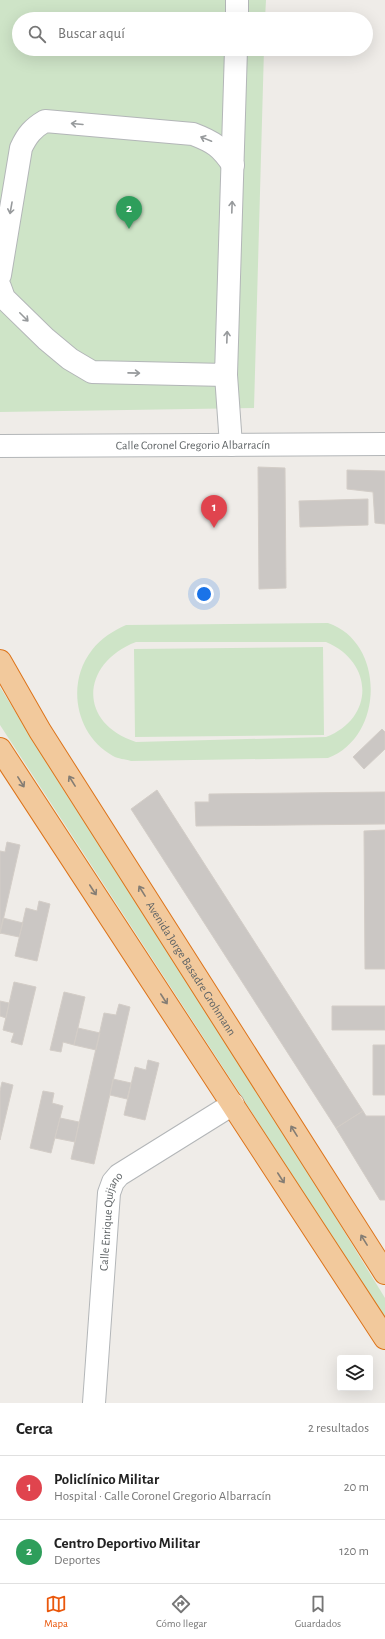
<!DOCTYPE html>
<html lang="es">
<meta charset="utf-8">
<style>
body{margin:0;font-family:"Alegreya Sans",sans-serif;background:#f6f6f6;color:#222}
.controls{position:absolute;right:12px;bottom:12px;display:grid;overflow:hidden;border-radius:4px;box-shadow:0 4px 16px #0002}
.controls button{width:36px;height:36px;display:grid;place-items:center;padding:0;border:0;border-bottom:1px solid #e0e0e0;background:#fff;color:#222;font:20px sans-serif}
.you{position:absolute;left:204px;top:594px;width:14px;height:14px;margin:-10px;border:3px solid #fff;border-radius:50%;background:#1a73e8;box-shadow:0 0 0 6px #1a73e833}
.badge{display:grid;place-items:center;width:26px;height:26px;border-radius:50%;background:#ea580c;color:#fff;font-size:13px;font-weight:700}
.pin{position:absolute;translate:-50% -33px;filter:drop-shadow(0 1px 2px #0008)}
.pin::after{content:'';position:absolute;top:21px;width:14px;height:12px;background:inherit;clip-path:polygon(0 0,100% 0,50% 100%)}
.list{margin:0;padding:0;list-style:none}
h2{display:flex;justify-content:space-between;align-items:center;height:52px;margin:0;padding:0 16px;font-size:17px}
h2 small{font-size:13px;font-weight:400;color:#767676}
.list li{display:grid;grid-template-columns:26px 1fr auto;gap:12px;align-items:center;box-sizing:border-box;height:64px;padding:0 16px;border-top:1px solid #e0e0e0}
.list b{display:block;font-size:15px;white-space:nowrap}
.list p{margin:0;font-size:13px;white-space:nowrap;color:#767676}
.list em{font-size:13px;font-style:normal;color:#767676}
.icon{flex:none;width:22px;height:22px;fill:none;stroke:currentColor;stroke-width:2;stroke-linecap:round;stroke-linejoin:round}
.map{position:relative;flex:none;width:385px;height:1403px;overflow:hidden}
.search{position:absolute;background:#fff;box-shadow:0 4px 16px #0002;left:12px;right:12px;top:12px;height:44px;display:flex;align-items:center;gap:10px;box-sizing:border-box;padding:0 14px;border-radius:22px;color:#767676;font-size:15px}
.sheet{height:180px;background:#fff}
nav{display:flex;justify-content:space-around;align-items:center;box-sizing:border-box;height:56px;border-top:1px solid #e0e0e0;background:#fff;font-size:11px;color:#767676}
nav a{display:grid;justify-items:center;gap:2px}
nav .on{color:#ea580c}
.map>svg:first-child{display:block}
</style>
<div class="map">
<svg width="385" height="1403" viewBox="0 0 385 1403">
<rect width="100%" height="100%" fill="#efece8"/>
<path fill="#cee4c7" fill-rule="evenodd" d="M0,0H266L265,19H19V49H264L254,408L0,412Z
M328,623C385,642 385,736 328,758L131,761C125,759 118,759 113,756C75,735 66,683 92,650C101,638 113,631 126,625ZM136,642H326C374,662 375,718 326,737L136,742C77,723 81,663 136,642Z
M323,647L324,735L135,737L134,649Z
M0,687L66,794L236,1055L385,1298V1321L237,1089L0,725Z"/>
<path fill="#cbc7c4" stroke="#d3cdc7" d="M258,467L285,468L286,588L259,589Z
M347,470L385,471V524L375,523L373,492L347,489Z
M368,499V525L300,527L299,501Z
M382,729L385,732V749L364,769L353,757Z
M157,790L363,1111L336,1128L131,809Z
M385,792V824L196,826L195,802H209V794Z
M385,830V969H365L364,831Z
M7,842L20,845L0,934V851L5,852Z
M39,901L50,904L37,961L15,956L26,908L37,911Z
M3,918L23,923L19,937L0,933Z
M14,982L36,987L22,1045L11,1042L14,1033L3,1030Z
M64,992L85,997L74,1045L63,1042L61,1052L50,1050Z
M0,1001L9,1003L6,1018L0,1016Z
M119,1004L130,1007L94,1164L71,1159L104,1013L116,1015Z
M332,1006H385V1030H332Z
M78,1028L100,1033L96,1050L74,1045Z
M373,1045H385V1095H373Z
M148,1060L159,1063L145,1120L124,1115L135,1067L146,1070Z
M113,1079L131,1083L127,1099L110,1095Z
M2,1082L13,1085L0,1140V1091Z
M43,1091L54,1093L52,1103L63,1106L51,1153L30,1148Z
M363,1111L366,1116H385V1200H380L336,1128Z
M60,1118L79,1122L75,1142L55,1138Z"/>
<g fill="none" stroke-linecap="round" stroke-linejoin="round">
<defs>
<g id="minor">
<path d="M237,19V0"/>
<path d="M0,275L21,148C27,135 33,128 45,121L193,134C214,142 221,147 233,165"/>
<path d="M0,287L4,298L46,339L70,359L92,372L226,375L236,49"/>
<path d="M226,375L231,445"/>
<path id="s1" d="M0,446L385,444"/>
<path id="s2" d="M94,1403L109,1193L113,1182L119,1175L233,1104"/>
</g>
<g id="highway">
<path id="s3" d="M0,661L40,731L385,1273"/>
<path d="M0,749L385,1338"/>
</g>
</defs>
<use href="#minor" stroke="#b3b6b8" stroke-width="24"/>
<use href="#highway" stroke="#dd741a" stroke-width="24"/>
<use href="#minor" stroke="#fff" stroke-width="22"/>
<use href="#highway" stroke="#f2c99c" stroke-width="22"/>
</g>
<defs><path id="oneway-shaft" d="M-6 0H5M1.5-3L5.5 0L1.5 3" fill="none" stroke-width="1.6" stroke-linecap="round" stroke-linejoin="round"/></defs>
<g stroke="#979a9c">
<use href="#oneway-shaft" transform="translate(77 124) rotate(-175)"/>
<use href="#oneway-shaft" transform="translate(206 139) rotate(-158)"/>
<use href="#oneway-shaft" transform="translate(232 207) rotate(-88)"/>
<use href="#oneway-shaft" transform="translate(11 208) rotate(100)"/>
<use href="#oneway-shaft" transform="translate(24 317) rotate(45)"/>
<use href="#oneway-shaft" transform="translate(227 337) rotate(-88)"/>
<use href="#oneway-shaft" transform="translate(134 373) rotate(1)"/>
</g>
<g stroke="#847d74">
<use href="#oneway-shaft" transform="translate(72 781) rotate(-122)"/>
<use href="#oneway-shaft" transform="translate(21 782) rotate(58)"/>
<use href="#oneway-shaft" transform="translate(93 890) rotate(57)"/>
<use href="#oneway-shaft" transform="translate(142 891) rotate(-122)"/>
<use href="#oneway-shaft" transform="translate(164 999) rotate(57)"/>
<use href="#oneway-shaft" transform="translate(294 1131) rotate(-122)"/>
<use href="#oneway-shaft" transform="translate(281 1178) rotate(57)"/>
<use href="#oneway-shaft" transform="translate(364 1240) rotate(-122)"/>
</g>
<g text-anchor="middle" stroke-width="3.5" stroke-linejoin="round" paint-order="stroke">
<g font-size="12" fill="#5f6466" stroke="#fff">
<text dy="4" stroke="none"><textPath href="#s1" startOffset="193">Calle Coronel Gregorio Albarracín</textPath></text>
<text dy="4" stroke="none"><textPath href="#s3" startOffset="362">Avenida Jorge Basadre Grohmann</textPath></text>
<text dy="4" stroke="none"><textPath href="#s2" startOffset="183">Calle Enrique Quijano</textPath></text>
</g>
</g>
</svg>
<div class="controls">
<button><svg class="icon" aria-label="layers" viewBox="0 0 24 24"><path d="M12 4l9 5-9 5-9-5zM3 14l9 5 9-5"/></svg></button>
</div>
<div class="you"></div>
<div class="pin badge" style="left:214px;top:528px;background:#e0444e">1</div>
<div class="pin badge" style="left:129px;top:229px;background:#2e9e5b">2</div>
<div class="search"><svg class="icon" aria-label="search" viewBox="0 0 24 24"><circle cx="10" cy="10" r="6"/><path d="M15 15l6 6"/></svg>Buscar aquí</div>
</div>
<section class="sheet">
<h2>Cerca<small>2 resultados</small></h2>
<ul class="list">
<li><span class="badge" style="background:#e0444e">1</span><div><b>Policlínico Militar</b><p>Hospital · Calle Coronel Gregorio Albarracín</p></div><em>20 m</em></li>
<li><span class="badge" style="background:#2e9e5b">2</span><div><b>Centro Deportivo Militar</b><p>Deportes</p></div><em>120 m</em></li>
</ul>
</section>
<nav>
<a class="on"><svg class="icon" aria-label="map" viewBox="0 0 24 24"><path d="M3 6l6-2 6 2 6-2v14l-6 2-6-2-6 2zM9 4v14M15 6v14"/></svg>Mapa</a>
<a><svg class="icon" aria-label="directions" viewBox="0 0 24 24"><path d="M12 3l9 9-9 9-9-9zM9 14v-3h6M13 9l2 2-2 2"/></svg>Cómo llegar</a>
<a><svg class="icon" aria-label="saved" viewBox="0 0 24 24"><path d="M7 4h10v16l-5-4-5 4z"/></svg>Guardados</a>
</nav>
